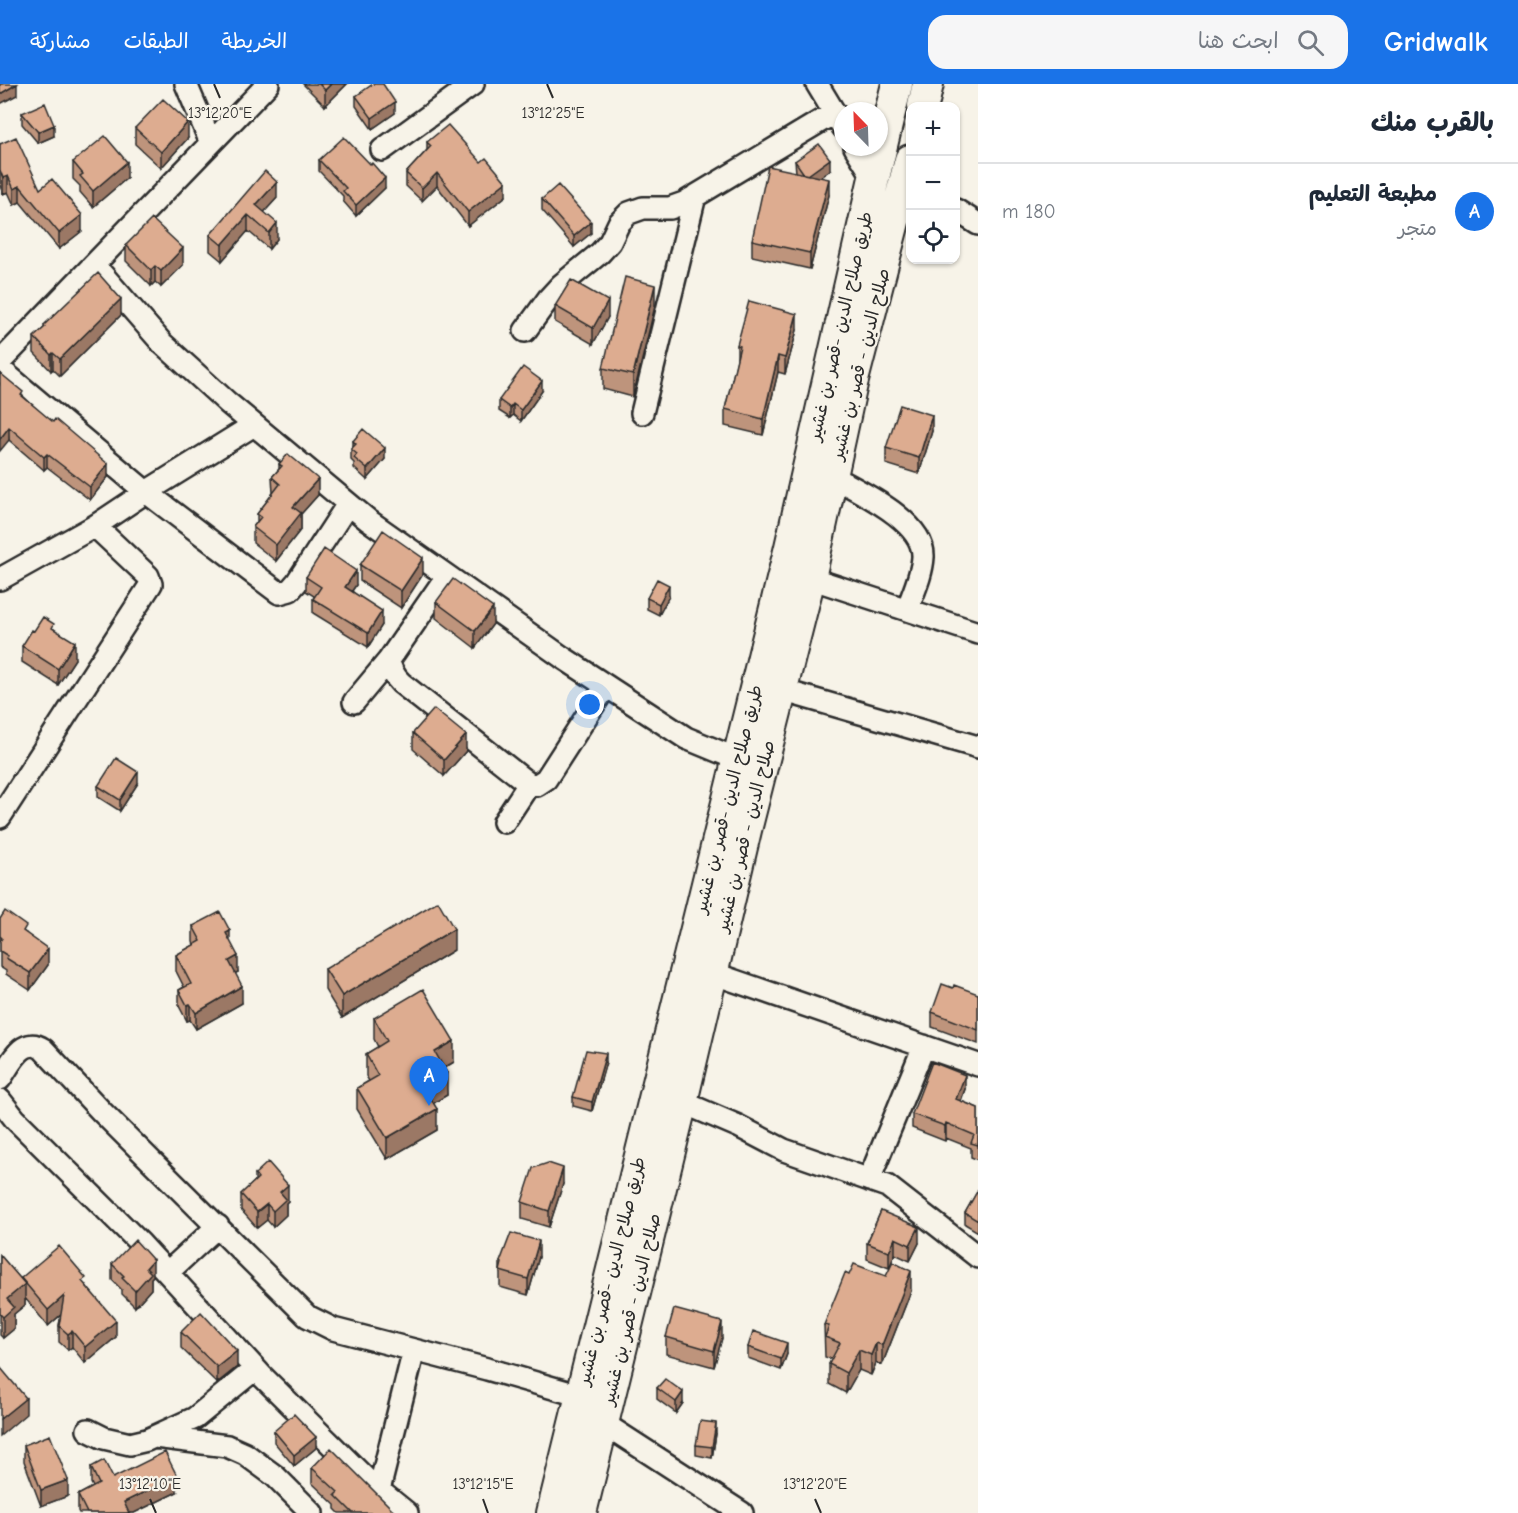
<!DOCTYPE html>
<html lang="ar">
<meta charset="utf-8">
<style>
body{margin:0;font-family:"Comic Neue","Playpen Sans Arabic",sans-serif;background:#f6f6f7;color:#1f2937;direction:rtl}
.controls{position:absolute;right:18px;top:18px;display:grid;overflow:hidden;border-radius:12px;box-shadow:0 2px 4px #0004}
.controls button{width:54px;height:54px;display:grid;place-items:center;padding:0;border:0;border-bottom:2px solid #e0e1e3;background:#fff;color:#1f2937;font:30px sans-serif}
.compass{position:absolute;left:834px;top:18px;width:54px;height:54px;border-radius:50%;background:#fff;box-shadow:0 2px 4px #0004;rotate:337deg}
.you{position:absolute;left:590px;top:621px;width:21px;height:21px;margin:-15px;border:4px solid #fff;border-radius:50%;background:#1a73e8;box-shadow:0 0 0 9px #1a73e833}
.badge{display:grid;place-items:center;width:39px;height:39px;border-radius:50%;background:#1a73e8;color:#fff;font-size:20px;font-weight:700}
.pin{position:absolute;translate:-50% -50px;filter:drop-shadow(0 2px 3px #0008)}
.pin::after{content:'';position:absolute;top:32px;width:21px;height:18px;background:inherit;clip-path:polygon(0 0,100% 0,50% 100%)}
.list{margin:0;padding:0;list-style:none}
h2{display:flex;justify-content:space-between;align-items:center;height:78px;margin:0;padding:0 24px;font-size:26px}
h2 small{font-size:20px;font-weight:400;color:#747a83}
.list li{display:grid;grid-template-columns:39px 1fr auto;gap:18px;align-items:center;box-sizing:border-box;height:96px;padding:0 24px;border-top:2px solid #e0e1e3}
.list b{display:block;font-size:22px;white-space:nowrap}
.list p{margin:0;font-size:20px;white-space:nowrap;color:#747a83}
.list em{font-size:20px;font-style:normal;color:#747a83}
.icon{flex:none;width:33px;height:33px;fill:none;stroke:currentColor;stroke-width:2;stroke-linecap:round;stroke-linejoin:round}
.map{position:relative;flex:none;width:978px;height:1429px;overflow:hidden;direction:ltr}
header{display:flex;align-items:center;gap:36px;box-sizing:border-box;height:84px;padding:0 30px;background:#1a73e8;color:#fff}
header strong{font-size:28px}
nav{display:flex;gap:33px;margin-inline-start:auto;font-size:21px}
.search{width:420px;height:54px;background:#f6f6f7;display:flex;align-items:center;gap:15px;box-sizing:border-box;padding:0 21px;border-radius:18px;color:#747a83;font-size:22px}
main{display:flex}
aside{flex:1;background:#fff}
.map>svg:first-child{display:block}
</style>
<header>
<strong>Gridwalk</strong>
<div class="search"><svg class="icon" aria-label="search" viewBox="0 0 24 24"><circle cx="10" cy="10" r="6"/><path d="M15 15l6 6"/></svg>ابحث هنا</div>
<nav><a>الخريطة</a><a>الطبقات</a><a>مشاركة</a></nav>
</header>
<main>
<aside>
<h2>بالقرب منك<small></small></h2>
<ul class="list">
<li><span class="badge">A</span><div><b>مطبعة التعليم</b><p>متجر</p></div><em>180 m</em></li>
</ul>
</aside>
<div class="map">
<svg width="978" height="1429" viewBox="0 0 978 1429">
<rect width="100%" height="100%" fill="#f7f3e8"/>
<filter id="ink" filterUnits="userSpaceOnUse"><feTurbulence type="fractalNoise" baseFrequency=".0167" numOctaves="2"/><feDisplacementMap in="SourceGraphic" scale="12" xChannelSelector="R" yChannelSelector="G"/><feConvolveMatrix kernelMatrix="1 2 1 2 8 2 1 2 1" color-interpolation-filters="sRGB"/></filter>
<g filter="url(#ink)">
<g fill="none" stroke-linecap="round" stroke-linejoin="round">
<defs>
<path id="minor" d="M186,0L211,59
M817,0L843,43
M855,63L874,94
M382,66L473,0
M956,126L978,140
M94,181L162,259L228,319L368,436L562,573L686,654L737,675
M525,247L549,214L561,201L600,169L610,158L619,139L629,129L643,124H670L684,119L834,29
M0,278L268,0
M0,285L146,408L279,509L290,506L297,498L348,420
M642,329L695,112
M832,392C858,407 925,437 923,473C922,491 913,509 907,526
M447,492L389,576C390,586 394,592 401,599L529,700L537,701L546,695L606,602
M810,494L978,549
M0,495L95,442L146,408L254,341
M781,606L978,663
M354,618L389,576
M0,733L151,500L148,492L95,442
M504,738L529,700
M712,889L978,981
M0,995C10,981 22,951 43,965L102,1028L307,1232L333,1245L487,1285L581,1312
M0,1016L15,1035L141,1160L263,1293L370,1399L407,1429
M682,1018L738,1042L784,1066L887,1102L978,1173
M869,1096L924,962
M168,1188L218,1142
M603,1339L742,1429
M88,1346L104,1354L130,1360L147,1356L195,1334L255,1285
M155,1353L227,1362L245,1370L275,1392L312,1429
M379,1406L414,1266"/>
<path id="highway" d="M923,22L928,0
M552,1429L790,463L874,94L897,0
M581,1429L682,1018L746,746L810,494L852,300L910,76"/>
</defs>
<use href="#minor" stroke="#2b2b2b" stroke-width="26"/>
<use href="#highway" stroke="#2b2b2b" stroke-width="34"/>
<use href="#minor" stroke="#f7f3e8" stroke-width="21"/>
<use href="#highway" stroke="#f7f3e8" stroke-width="30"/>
</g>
<path fill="#be947c" stroke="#2b2b2b" stroke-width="1.5" d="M303,0H347L325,22Z
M356,12L395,29L372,45L356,22Z
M22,29L54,52L38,59L22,40Z
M135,44L188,54L161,84L135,60Z
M427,58L506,112L468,142L437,102L422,117L406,102V89L427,66Z
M0,60L40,105L82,147L59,165L20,118L14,121L8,108L3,110L0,102Z
M319,76L385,104L356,132L343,117V112L319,87Z
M795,77L830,86L820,93L829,111L810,185L752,172V156L796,88Z
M73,78L127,94L93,123L80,108V102L73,95Z
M277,114L264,128L277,155L269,165L248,147L222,177L210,167V151Z
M542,115L591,149L574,163L542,126Z
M126,161L183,181L161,203L155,198L151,202L126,177Z
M555,222L608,233L593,260L555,238Z
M655,222L633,313L603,305V284Z
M121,231L60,292L53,285L51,287L34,269V253L44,244V241Z
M797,246L785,290L778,288L763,351L725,342V325L737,276V261Z
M0,289L23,312L108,393L90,416L47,383L44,386L9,356Z
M542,307L521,337L513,331L510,334L499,327V316Z
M932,347L919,390L886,380V364Z
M353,357L385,375L367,396L354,384V379L351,376V365L353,363Z
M279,380L318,411L301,430V445L276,477L253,459V443L257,438V430L273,409L272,393L279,385Z
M360,481L423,490L401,524L360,497Z
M306,493L356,501L352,507L382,541L368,563L313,529V515L314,512L306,507Z
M669,512L659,531L647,525V514Z
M436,518L493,540L475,564L436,534Z
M54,545L75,575L58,601L22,578V562L34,547Z
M413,649L466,667L444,692L413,665Z
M138,699L120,727L98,713V702Z
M0,835L26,849L48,881L30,906L6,890V887L0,883Z
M193,842L230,858L238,888L235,889L242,919L196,945L190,936L187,937L179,922V906L184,903L176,887V871L194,861L193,858Z
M454,866L342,934L325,906V885Z
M953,904L978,910V960L932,943V928Z
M374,934L454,978L444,984L447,1011L433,1019L437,1046L387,1075L357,1025V1004L369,997L366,992V970L378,963L374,955Z
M606,978L592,1027L573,1022V1013Z
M965,1005L961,1017L978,1024V1076L971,1073V1064L946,1054L945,1057L912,1044V1030Z
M255,1090L288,1117L286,1119V1131L273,1143L267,1136L257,1144L241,1126V1110L255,1097Z
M563,1100L549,1143L522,1135V1118Z
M978,1106V1148L965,1140V1129Z
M881,1127L919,1159L910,1177L895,1170L889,1184L867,1175V1159Z
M0,1171L21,1196V1194L86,1201L116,1253L85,1279L72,1263L68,1266L59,1258V1242L61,1231L48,1242L25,1214V1221L14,1230V1245L3,1254L0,1251Z
M539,1173L528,1211L500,1203V1178Z
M112,1180L153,1192L151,1194V1205L135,1223L122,1210V1206L112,1196Z
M911,1207L882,1281L876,1279L871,1291L859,1286L846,1309L829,1300V1280L832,1275L825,1273L824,1241Z
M181,1248L237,1283L217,1299L181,1264Z
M666,1253L722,1254L714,1283L666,1270Z
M748,1263L787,1270L781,1286L748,1274Z
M657,1304L683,1319L676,1329L657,1315Z
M274,1347L316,1364L294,1382L274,1358Z
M716,1350L712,1374L696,1371V1361Z
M24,1361L68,1412L41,1422L24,1377Z
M91,1383L113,1394L177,1408L134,1429H79L78,1427V1411L93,1403L91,1399Z
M312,1384L394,1429H339L335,1425V1421L312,1399Z"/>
<path fill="#9b7865" stroke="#2b2b2b" stroke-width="1.5" d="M17,0V11L0,20V10Z
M331,0H347L325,22V6Z
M395,18V29L372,45V34Z
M188,38V54L161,84V68Z
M54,41V52L38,59V48Z
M830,75V86L806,103V92Z
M127,78V94L93,123V107Z
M437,89V102L422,117V104Z
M8,92V108L3,110V94Z
M385,94V104L356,132V121Z
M829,95V111L810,185V169Z
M277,98V114L256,137V121Z
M506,98V112L468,142V128Z
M20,102V118L14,121V105Z
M82,131V147L59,165V149Z
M248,131V147L222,177V161Z
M591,138V149L574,163V152Z
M277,139V155L269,165V149Z
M183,164V181L161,203V187Z
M155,182V198L151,202V186Z
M655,201V222L633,313V291Z
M121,215V231L60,292V275Z
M608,217V233L593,260V244Z
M797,230V246L785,290V274Z
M53,269V285L51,287V271Z
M778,272V288L763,351V335Z
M542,297V307L521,337V326Z
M513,320V331L510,334V324Z
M932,331V347L919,390V374Z
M9,343V356L0,367V355Z
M385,364V375L367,396V385Z
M47,370V383L44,386V373Z
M108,380V393L90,416V403Z
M318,395V411L301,430V445L276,477V461L293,423Z
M423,474V490L401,524V507Z
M356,487V501L345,517V503Z
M669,501V512L659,531V520Z
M493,524V540L475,564V547Z
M382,527V541L368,563V549Z
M75,558V575L58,601V585Z
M466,651V667L444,692V676Z
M138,688V699L120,727V716Z
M454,845V866L342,934V912Z
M230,847V863L226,849Z
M48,865V881L30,906V889Z
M238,872V888L229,893V877Z
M242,902V919L196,945V929Z
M190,920V936L187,937V921Z
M454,957V978L435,989V968Z
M606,969V978L592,1027V1018Z
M447,989V1011L424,1025V1003Z
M965,991V1005L956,1029V1015Z
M437,1025V1046L387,1075V1054Z
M946,1039V1054L945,1057V1042Z
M563,1084V1100L549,1143V1127Z
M288,1101V1117L286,1119V1131L273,1143V1127L280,1108Z
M267,1120V1136L257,1144V1128Z
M919,1143V1159L910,1177V1161Z
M895,1154V1170L889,1184V1168Z
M539,1157V1173L528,1211V1195Z
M153,1176V1192L151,1194V1205L135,1223V1207L146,1184Z
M911,1187V1207L882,1281V1261Z
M25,1200V1221L14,1230V1245L3,1254V1233L7,1215Z
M64,1212V1228L48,1242V1226Z
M116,1237V1253L85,1279V1263Z
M722,1238V1254L714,1283V1267Z
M72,1247V1263L68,1266V1250Z
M787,1259V1270L781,1286V1275Z
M876,1259V1279L871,1291V1271Z
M859,1266V1286L846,1309V1289Z
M237,1267V1283L217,1299V1283Z
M683,1308V1319L676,1329V1318Z
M26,1314V1330L0,1352V1335Z
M716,1339V1350L712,1374V1363Z
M316,1353V1364L294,1382V1371Z
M177,1392V1408L134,1429H124V1418Z
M68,1396V1412L41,1422V1406Z"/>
<path fill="#ddac90" stroke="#2b2b2b" stroke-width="1.5" d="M0,0H17L0,10Z
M319,0H331L325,6Z
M373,0H383L395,18L372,34L356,12Z
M163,15L188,38L161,68L135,44Z
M45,19L54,41L38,48L22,29Z
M448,41L481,78L486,74L506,98L468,128L437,89L422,104L406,89L431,62L427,58Z
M105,52L127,78L93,107L80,92L83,90L73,78Z
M16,53L40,105L52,95L82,131L59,149L20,102L14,105L8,92L3,94L0,86V60Z
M344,53L371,81L372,79L385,94L356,121L343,107L346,104L319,76Z
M819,60L830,75L808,91L804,90L795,77Z
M768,82L829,95L810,169L752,156Z
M265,87L277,98L256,121L277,139L269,149L248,131L222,161L210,151Z
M558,101L591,138L574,152L542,115Z
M152,135L183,164L161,187L155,182L151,186L126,161Z
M98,189L121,215L60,275L53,269L51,271L34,253L45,243L44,241Z
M625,193L655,201L633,291L603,284Z
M571,196L608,217L593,244L555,222Z
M749,217L797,230L785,274L778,272L763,335L725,325L740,262L737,261Z
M523,283L542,297L521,326L513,320L510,324L499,316Z
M0,289L23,308L21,311L53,338L55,335L108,380L90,403L47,370L44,373L9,343L0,355Z
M900,321L932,331L919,374L886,364Z
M363,345L385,364L367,385L354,374L357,370L351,365L356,360L353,357Z
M288,370L318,395L293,423L301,429L276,461L253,443L261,433L257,430L280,400L272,393L282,382L279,380Z
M383,446L423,474L401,507L360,481Z
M324,465L356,487L345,503L382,527L368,549L313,515L321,503L306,493Z
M453,495L493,524L475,547L436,518Z
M657,495L669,501L659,520L647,514Z
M43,533L54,540L52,544L75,558L58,585L22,562L32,546L34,547Z
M434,625L466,651L444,676L413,649Z
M116,674L138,688L120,716L98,702Z
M438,817L454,845L342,912L325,885Z
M5,827L26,842L23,847L48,865L30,889L6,874L8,872L0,867V857L2,854L0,852V835Z
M220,828L230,847L226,849L238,872L229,877L242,902L196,929L190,920L187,921L179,906L191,900L176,871L201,857L193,842Z
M942,900L953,904L954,901L978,910V946L932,928Z
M423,905L454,957L435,968L447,989L424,1003L437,1025L387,1054L357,1004L378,992L366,970L387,957L374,934Z
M586,966L606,969L592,1018L573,1013Z
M932,978L965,991L956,1015L978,1024V1061L971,1059L974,1051L946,1039L945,1042L912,1030Z
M268,1078L288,1101L280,1108L286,1115L273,1127L267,1120L257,1128L241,1110L258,1094L255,1090Z
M548,1079L563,1084L549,1127L522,1118L533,1084Z
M978,1106V1137L965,1129Z
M881,1127L919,1143L910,1161L895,1154L889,1168L867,1159Z
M511,1149L539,1157L528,1195L500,1187L502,1179L500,1178Z
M135,1156L153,1176L146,1184L151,1189L135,1207L122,1194L124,1192L112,1180Z
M59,1162L86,1194L82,1197L116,1237L85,1263L72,1247L68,1250L59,1242L64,1212L48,1226L21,1194Z
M0,1171L25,1200L7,1215L14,1223L3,1233L0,1230Z
M893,1178L911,1187L882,1261L876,1259L871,1271L859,1266L846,1289L829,1280L840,1259L825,1253L829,1242L824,1241L845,1189L849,1191L854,1180L886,1192Z
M674,1225L722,1238L714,1267L666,1253Z
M201,1228L237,1267L217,1283L181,1248Z
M753,1247L787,1259L781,1275L748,1263Z
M0,1283L26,1314L0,1335Z
M665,1295L683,1308L676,1318L657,1304Z
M294,1330L316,1353L294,1371L274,1347Z
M700,1337L716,1339L712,1363L696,1361Z
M50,1351L68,1396L41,1406L24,1361Z
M331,1364L394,1427L393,1429H353L335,1411L338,1408L312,1384Z
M165,1368L177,1392L124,1418L129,1429H87L78,1411L99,1400L91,1383L104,1376L113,1394Z"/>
</g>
<path fill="none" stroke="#2b2b2b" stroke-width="2" d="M214,0L220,14M547,0L553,14M150,1415L156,1429M483,1415L488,1429M815,1415L821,1429"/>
<g text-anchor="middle" stroke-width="4.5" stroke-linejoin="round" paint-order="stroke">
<g font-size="18" fill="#2b2b2b" stroke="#f7f3e8">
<text transform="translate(840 242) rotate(-77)" y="6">طريق صلاح الدين -قصر بن غشير</text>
<text transform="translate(860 280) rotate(-76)" y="6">صلاح الدين - قصر بن غشير</text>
<text transform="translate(728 715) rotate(-76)" y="6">طريق صلاح الدين -قصر بن غشير</text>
<text transform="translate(745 752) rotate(-76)" y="6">صلاح الدين - قصر بن غشير</text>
<text transform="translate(611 1187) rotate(-76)" y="6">طريق صلاح الدين -قصر بن غشير</text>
<text transform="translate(631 1225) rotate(-76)" y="6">صلاح الدين - قصر بن غشير</text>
</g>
</g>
<g font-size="15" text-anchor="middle" fill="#2b2b2b" stroke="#f7f3e8" stroke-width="4.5" stroke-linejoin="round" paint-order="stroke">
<text x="220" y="34">13°12'20"E</text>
<text x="553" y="34">13°12'25"E</text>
<text x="150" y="1405">13°12'10"E</text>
<text x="483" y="1405">13°12'15"E</text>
<text x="815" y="1405">13°12'20"E</text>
</g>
</svg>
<div class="controls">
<button>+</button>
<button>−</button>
<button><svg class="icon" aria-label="locate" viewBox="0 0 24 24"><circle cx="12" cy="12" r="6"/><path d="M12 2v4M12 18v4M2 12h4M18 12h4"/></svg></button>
</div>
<svg class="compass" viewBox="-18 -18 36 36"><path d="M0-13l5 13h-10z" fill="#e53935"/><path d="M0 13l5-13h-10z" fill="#747a83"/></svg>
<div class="you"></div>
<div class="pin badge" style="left:429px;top:1022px">A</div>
</div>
</main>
